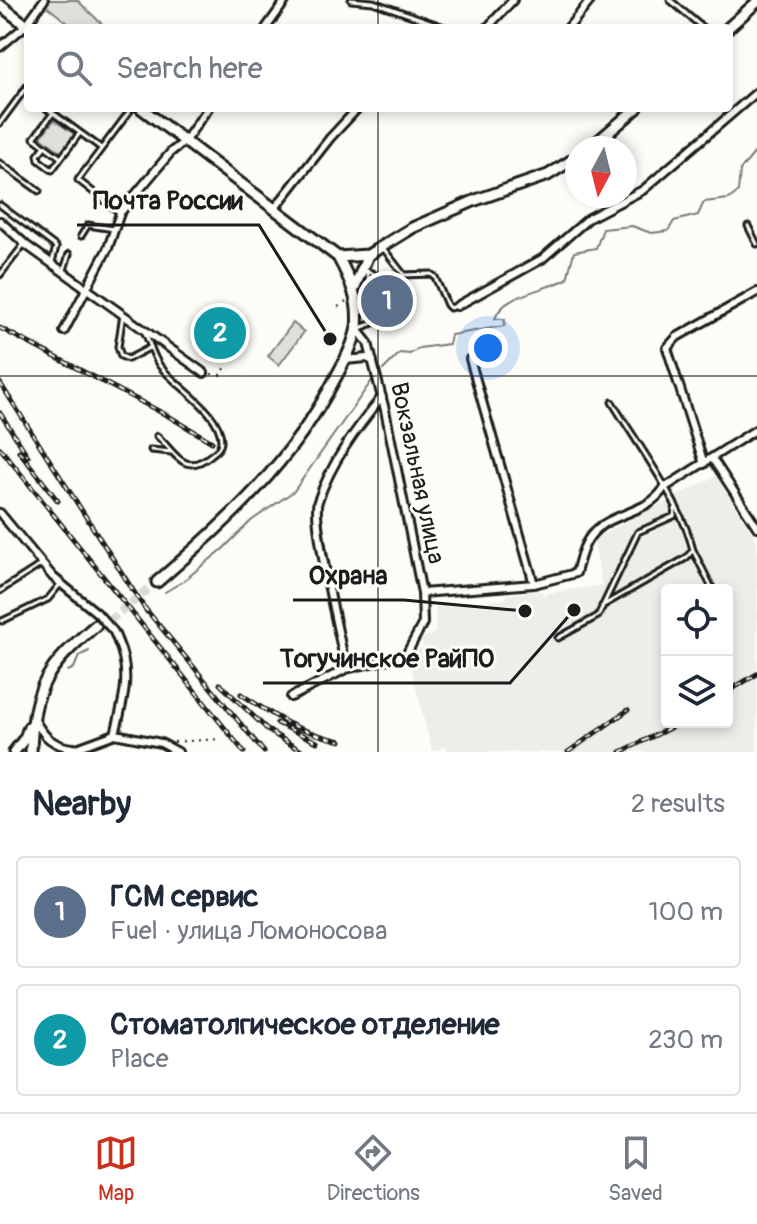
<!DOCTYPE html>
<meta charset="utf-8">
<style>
body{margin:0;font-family:Pangolin,sans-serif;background:#f6f6f7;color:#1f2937}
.controls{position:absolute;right:24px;bottom:24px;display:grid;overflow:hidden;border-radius:8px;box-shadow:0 4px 12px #0003}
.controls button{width:72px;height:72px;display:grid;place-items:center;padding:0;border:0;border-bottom:2px solid #e0e1e3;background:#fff;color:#1f2937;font:40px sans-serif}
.compass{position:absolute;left:565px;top:136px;width:72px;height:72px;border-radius:50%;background:#fff;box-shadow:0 4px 12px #0003;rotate:187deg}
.you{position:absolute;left:488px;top:348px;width:28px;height:28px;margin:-20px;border:6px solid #fff;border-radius:50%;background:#1a73e8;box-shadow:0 0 0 12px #1a73e833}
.badge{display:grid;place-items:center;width:52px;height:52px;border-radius:50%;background:#c8321e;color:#fff;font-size:26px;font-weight:700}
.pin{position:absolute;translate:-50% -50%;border:4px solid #fff;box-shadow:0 2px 8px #0006}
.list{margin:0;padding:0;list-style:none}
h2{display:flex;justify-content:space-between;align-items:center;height:104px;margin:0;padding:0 32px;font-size:34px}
h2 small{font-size:26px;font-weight:400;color:#747a83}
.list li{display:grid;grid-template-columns:52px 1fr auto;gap:24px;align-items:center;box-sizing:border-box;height:112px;margin:0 16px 16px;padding:0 16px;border:2px solid #e0e1e3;border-radius:8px}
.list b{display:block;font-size:30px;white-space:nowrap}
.list p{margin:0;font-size:26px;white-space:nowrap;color:#747a83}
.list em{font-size:26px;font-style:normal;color:#747a83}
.icon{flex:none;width:44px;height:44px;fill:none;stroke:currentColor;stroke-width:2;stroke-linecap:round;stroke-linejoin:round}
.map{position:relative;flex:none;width:757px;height:752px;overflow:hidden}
.search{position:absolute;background:#fff;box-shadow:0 4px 12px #0003;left:24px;right:24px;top:24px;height:88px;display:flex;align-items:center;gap:20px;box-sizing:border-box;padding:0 28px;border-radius:8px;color:#747a83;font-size:30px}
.sheet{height:360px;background:#fff}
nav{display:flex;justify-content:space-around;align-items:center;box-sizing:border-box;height:112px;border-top:2px solid #e0e1e3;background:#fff;font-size:22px;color:#747a83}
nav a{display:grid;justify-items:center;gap:4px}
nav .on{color:#c8321e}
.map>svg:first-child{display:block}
</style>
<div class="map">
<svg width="757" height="752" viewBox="0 0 757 752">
<rect width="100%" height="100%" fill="#fdfcf7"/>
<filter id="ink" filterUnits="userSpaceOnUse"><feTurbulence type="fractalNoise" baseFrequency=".0125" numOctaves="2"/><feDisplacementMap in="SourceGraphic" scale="16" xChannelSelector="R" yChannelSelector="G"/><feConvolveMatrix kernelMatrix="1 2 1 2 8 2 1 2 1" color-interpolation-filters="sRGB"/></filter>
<g filter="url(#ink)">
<path fill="#eeede9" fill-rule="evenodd" d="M716,476L757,542V752H448L446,746L432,751L411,668L419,664L416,651L423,648L421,639L435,633L436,605L506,599L507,594L542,591L543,597L548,593L602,585L594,541L597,537ZM667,590H727V722H667Z"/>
<path fill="#e0dfdb" stroke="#7e7e7c" stroke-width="2" d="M50,0H77L103,25L100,28H74L45,5Z
M54,120L74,134L61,152L41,137Z
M293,323L304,332L279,365L268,356Z"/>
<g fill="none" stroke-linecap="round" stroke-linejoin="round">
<path stroke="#797876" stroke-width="2" d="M383,370L400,353L410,354L419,348L449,344L451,335L504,326L505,319H495C502,294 547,290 567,279L574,252L596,248L603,229L632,226L651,233L668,231L674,221L698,215L704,202L729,199L738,192L740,170L757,150
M165,592L182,582L223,549L251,521L294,491L373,379
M68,671L74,668L79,656L89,651"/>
<path stroke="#dbdad6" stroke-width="9" stroke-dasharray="9 4.5" stroke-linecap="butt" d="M99,629L157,582"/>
<defs>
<path id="lane" d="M351,0L373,2L447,28
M670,0L703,28
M46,108L101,148
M53,113L34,138L61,158L80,133
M0,123L28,85
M45,146L38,155L39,160L52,170L61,158
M0,163L39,191
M0,205L56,247L52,262
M120,213L78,180L132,108
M748,226L757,244
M81,236L88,225L114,229
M383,248L404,275L431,274L435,277L447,305L450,308L457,306
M64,270L69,254
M366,270L378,312L375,319
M0,275L25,243
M123,314L118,347L121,356L128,359L151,347
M360,328L373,323L385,311L374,274L364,270
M145,333C150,343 153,357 160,366C177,388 221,411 221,441C221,448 216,451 211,455C183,478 175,451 157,436
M151,450L171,452
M693,550L713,590
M0,591L42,564
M602,606L686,558L693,550C682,503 637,444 612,402
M2,621L48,599L61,583
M558,638L598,616L638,532L674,516L675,509"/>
<path id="street" d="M266,28L286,0
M487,28L513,0
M568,28L591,0
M0,47L26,25L44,0
M275,208L330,138L358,108
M0,221L26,245L204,373
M457,306L542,259L589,218L643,190L757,92
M64,331L108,248L120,213L171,152L185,141L208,108
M470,359L534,584
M345,360L367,358L373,361
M712,458L757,527
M704,464L667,348L677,337L757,292
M0,513L53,577L97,613
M422,593L534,584L576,573C580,559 583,543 594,532C613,512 649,513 664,488L757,429
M346,669C341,641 311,520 318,501C332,461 356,429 382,397
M291,697L346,669L406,655L423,623L422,593L385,410L368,343L357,329
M34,718C43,737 54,746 73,748
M115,734C123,702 132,673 118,642
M66,752L115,734L161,743L178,752"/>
<path id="secondary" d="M0,5L30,28
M728,28L757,2
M141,108L338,257C350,279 360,301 357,327C354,344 344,362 336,377C292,462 228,521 157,582
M590,148L637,108
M338,257L368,255L412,228L476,200L548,175L577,157
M354,289L368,255
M14,752L25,738L29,727
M31,752C33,686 47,667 96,625"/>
</defs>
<use href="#lane" stroke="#1c1c1c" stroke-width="9"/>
<use href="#street" stroke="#1c1c1c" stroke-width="12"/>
<use href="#secondary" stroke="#1c1c1c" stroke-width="15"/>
<path stroke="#1c1c1c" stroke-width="2" stroke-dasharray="2 6" stroke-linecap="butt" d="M338,307L347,301
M211,374L221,375L227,365
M174,742L220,739"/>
<use href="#lane" stroke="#fdfcf7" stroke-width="3"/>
<use href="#street" stroke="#fdfcf7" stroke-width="6"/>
<use href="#secondary" stroke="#fdfcf7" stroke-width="9"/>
<defs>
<path id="rail" d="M0,328L170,417L212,442
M0,383L147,612
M0,413L28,456
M0,448L244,752
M19,451L58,501
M144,607L264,752
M220,684L269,731L303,752
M727,692L757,674
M241,694C280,720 295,730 341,741
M277,723L317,742
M568,752L628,710
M621,752L682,722"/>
</defs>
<use href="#rail" stroke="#1c1c1c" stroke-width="5"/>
<use href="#rail" stroke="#fdfcf7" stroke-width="2" stroke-dasharray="6" stroke-linecap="butt"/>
<defs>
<path id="street-bridge" d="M97,613L114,632L118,642"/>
</defs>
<use href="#street-bridge" stroke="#1c1c1c" stroke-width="12" stroke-linecap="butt"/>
<use href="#street-bridge" stroke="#fdfcf7" stroke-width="6"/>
</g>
</g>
<path fill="none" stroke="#1c1c1c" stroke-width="2" stroke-opacity="0.55" d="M378,0V28M378,108V752M0,376H757"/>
<g text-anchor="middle" stroke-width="6" stroke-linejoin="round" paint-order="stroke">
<g font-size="24" fill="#1c1c1c" stroke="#fdfcf7">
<text transform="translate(418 473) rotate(78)" y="8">Вокзальная улица</text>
</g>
</g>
<path fill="none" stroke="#1c1c1c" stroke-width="3" d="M330 339L259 225H77M525 611L404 600H293M574 610L510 683H263"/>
<g fill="#1c1c1c" stroke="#fdfcf7" stroke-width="3">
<circle cx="330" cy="339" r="8"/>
<circle cx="525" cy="611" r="8"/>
<circle cx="574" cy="610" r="8"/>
</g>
<g font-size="26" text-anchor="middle" font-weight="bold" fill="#1c1c1c" stroke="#fdfcf7" stroke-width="6" stroke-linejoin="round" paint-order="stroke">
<text x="168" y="209">Почта России</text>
<text x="348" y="584">Охрана</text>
<text x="387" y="667">Тогучинское РайПО</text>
</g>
</svg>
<div class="controls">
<button><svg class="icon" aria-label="locate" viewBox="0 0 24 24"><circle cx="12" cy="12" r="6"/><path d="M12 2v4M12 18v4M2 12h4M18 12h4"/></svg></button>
<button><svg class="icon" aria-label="layers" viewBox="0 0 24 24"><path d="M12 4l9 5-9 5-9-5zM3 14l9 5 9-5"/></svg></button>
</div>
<svg class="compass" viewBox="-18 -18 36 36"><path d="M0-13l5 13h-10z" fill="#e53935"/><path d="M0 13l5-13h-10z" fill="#747a83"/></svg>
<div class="you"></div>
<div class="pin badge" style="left:387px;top:301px;background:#5c6f8a">1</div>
<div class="pin badge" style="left:220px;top:333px;background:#0f9aa8">2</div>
<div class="search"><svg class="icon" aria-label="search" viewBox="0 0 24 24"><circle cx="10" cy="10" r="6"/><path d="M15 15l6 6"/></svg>Search here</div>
</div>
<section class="sheet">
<h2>Nearby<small>2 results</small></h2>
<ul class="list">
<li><span class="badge" style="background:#5c6f8a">1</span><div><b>ГСМ сервис</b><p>Fuel · улица Ломоносова</p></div><em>100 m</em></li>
<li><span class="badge" style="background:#0f9aa8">2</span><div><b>Стоматолгическое отделение</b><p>Place</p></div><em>230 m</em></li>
</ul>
</section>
<nav>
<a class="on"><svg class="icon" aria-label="map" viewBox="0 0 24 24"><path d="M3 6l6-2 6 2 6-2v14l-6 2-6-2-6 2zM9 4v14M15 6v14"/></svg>Map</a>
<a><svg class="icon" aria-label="directions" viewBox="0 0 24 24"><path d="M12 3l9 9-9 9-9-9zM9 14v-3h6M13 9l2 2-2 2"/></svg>Directions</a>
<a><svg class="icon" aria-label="saved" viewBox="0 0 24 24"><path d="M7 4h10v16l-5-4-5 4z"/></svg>Saved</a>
</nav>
